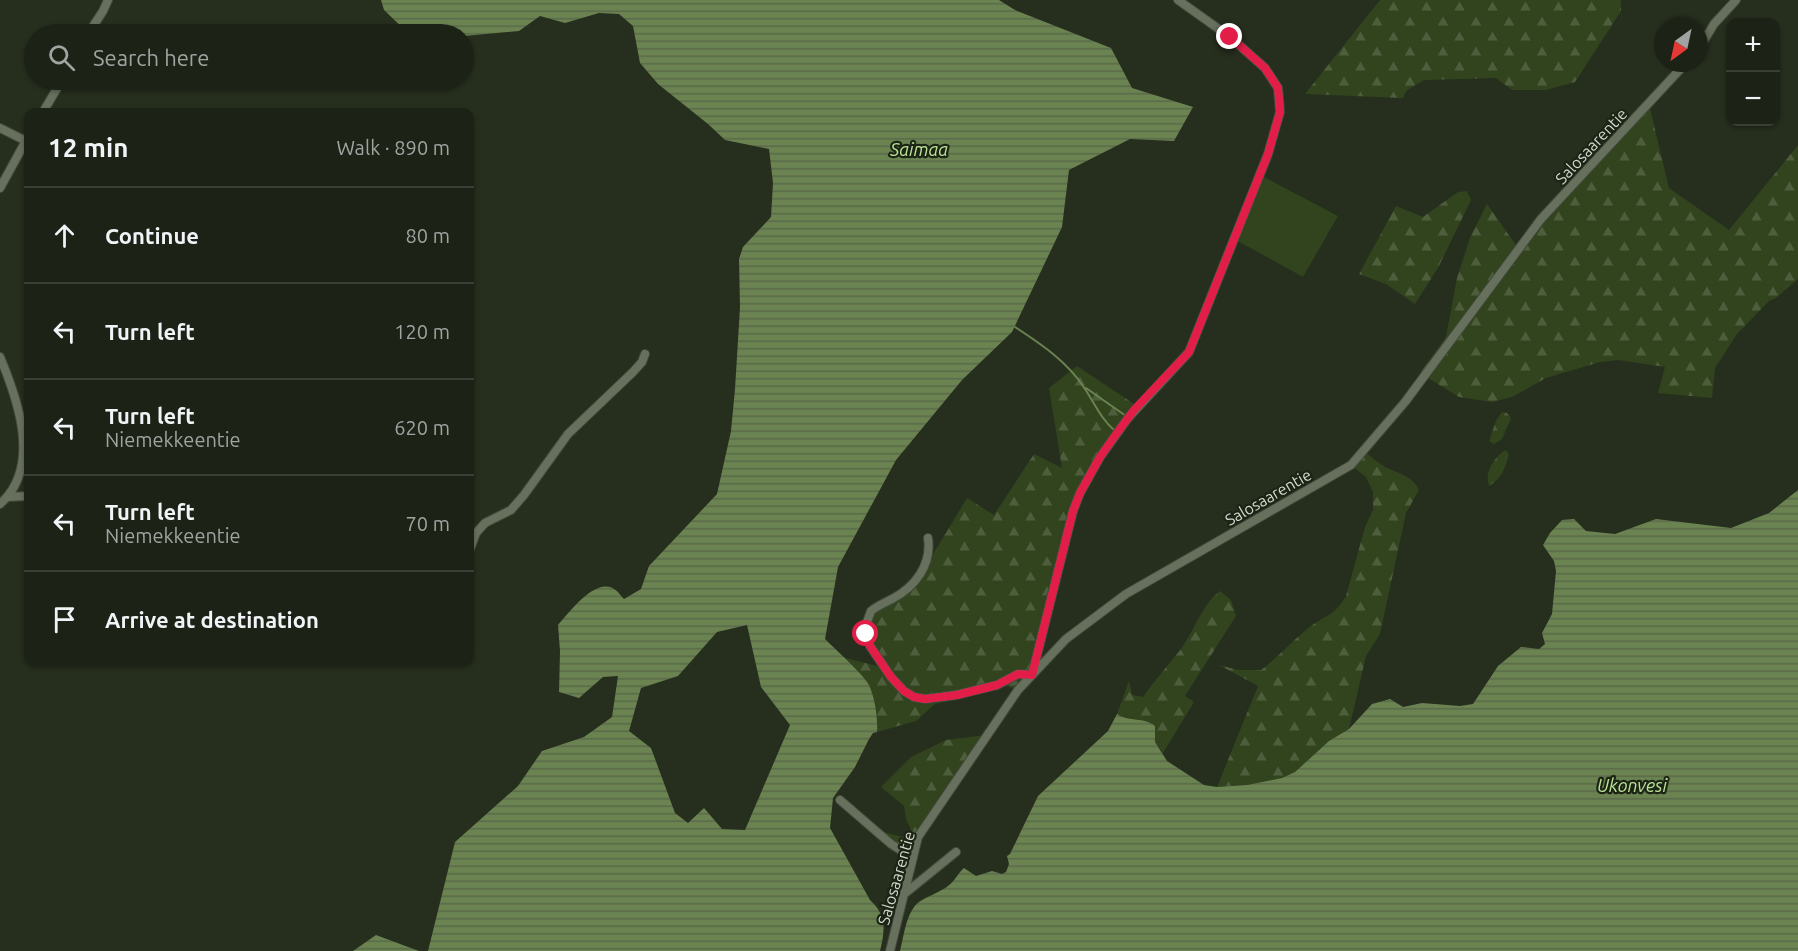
<!DOCTYPE html>
<meta charset="utf-8">
<style>
body{margin:0;font-family:Ubuntu,sans-serif;background:#292f23;color:#f1f3f6}
.controls{position:absolute;right:18px;top:18px;display:grid;overflow:hidden;border-radius:12px;box-shadow:0 2px 4px #0004}
.controls button{width:54px;height:54px;display:grid;place-items:center;padding:0;border:0;border-bottom:2px solid #3a3f35;background:#1c2216;color:#f1f3f6;font:30px sans-serif}
.compass{position:absolute;left:1654px;top:18px;width:54px;height:54px;border-radius:50%;background:#1c2216;box-shadow:0 2px 4px #0004;rotate:213deg}
.stop{position:absolute;width:18px;height:18px;margin:-14px;border:4px solid #e11d48;border-radius:50%;background:#fff}
.stop.end{background:#e11d48;border-color:#fff;box-shadow:0 2px 6px #0008}
.list{margin:0;padding:0;list-style:none}
h2{display:flex;justify-content:space-between;align-items:center;height:78px;margin:0;padding:0 24px;font-size:26px}
h2 small{font-size:20px;font-weight:400;color:#a0a4a1}
.list li{display:grid;grid-template-columns:39px 1fr auto;gap:18px;align-items:center;box-sizing:border-box;height:96px;padding:0 24px;border-top:2px solid #3a3f35}
.list b{display:block;font-size:22px;white-space:nowrap}
.list p{margin:0;font-size:20px;white-space:nowrap;color:#a0a4a1}
.list em{font-size:20px;font-style:normal;color:#a0a4a1}
.icon{flex:none;width:33px;height:33px;fill:none;stroke:currentColor;stroke-width:2;stroke-linecap:round;stroke-linejoin:round}
.map{position:relative;flex:none;width:1798px;height:951px;overflow:hidden}
.search{position:absolute;background:#1c2216;box-shadow:0 2px 4px #0004;left:24px;top:24px;width:450px;height:66px;display:flex;align-items:center;gap:15px;box-sizing:border-box;padding:0 21px;border-radius:33px;color:#a0a4a1;font-size:22px}
.panel{position:absolute;background:#1c2216;box-shadow:0 2px 4px #0004;left:24px;top:108px;width:450px;height:558px;border-radius:12px}
.map>svg:first-child{display:block}
</style>
<div class="map">
<svg width="1798" height="951" viewBox="0 0 1798 951">
<defs>
<pattern id="forest-firs" width="22" height="20" patternUnits="userSpaceOnUse" patternTransform="scale(1.5)"><rect width="22" height="20" fill="#31441d"/><path d="M5 1l3.5 6h-7zM16 11l3.5 6h-7z" fill="#4e5e3d"/></pattern>
<pattern id="water-rules" width="6" height="5" patternUnits="userSpaceOnUse" patternTransform="scale(1.5)"><rect width="6" height="5" fill="#6a8351"/><path d="M0 2.5h6" fill="none" stroke="#596949"/></pattern>
</defs>
<rect width="100%" height="100%" fill="#262e1e"/>
<path fill="#31441d" d="M1260,175L1338,216L1303,277L1234,239Z"/>
<path fill="url(#forest-firs)" d="M1380,0H1621V11L1575,82L1546,90H1512L1496,78L1424,80L1406,91L1403,98L1305,94Z
M1649,104L1669,188L1729,230L1798,145V279L1776,298L1769,301L1737,334L1715,368L1712,398L1658,393L1665,367L1619,360L1600,362L1546,378L1512,397L1492,402L1459,397L1420,373L1446,337L1457,278L1470,238L1487,204L1518,248Z
M1467,191L1471,200L1439,266L1415,304L1386,284L1359,274L1396,206L1423,217L1458,192Z
M1077,366L1137,406L1080,493L1032,675L1018,690L1004,685L975,695L935,704L916,721L877,732L876,711L868,684L842,657L885,668L866,634L871,611L890,600L923,571L967,498L994,515L1034,454L1062,468L1049,388Z
M1502,412L1507,413L1511,418L1502,439L1494,444L1489,441L1496,421Z
M1505,450L1509,454C1505,469 1502,478 1489,486C1484,472 1494,458 1505,450Z
M1363,451C1371,456 1379,464 1387,468C1400,474 1413,476 1419,490L1406,513L1380,634L1366,656L1349,729L1329,741L1295,772L1282,778L1247,785L1217,787L1258,686L1219,665L1238,670H1261C1277,658 1291,642 1307,629C1323,616 1335,616 1346,596L1365,527L1373,510V492L1366,477L1351,465Z
M1220,591L1231,600L1236,616L1185,696L1194,702L1163,753L1155,742V726C1145,717 1128,722 1117,714L1129,681L1132,695L1143,697C1155,680 1168,665 1181,649C1194,631 1203,603 1220,591Z
M986,735L907,854L871,829L903,837L911,830L906,819L904,806L881,787L911,757L946,740Z"/>
<path fill="url(#water-rules)" fill-rule="evenodd" d="M381,0H999L1015,10L1111,48L1132,88L1193,107L1174,141L1130,139L1069,170L1062,227L1012,332L962,380L896,460L838,567L825,639C835,649 863,674 869,685C875,698 878,718 877,732L873,733L869,739L855,767L833,798L830,828L870,900C887,915 885,931 880,951H428L455,842L518,786L542,751L584,737L612,717L618,676L603,677L579,698L559,692L560,651L558,625C569,613 595,577 614,589C618,591 621,596 624,599L641,589L649,566L717,494L731,431L735,389L740,307L739,259L743,247L771,217L773,183L769,149L725,140L708,124L658,84L640,63L633,26L619,14L599,13L565,23L540,16L519,31L464,36V34H409L384,10ZM747,625L761,687L790,725L745,830L722,829L704,808L688,823L675,813L651,748L629,731L641,688L678,676L717,632Z
M1798,490V951H900C904,936 906,912 919,902C927,896 939,893 948,886C955,881 958,873 964,868L976,876L992,871L1002,874L1006,872L1009,864L1007,856L1010,854L1038,796L1108,731L1117,714C1128,722 1145,717 1155,726V742L1167,761L1204,785L1217,787L1247,785L1282,778L1295,772L1329,741L1349,729L1372,704L1390,699L1403,707L1422,703L1460,706L1473,704L1498,666L1521,647L1539,649L1545,644L1542,633L1552,614L1556,571L1554,561L1543,545L1550,533L1562,520L1574,519L1586,531L1615,534L1656,519L1731,528L1769,513Z
M376,935L419,951H353Z"/>
<g fill="none" stroke-linecap="round" stroke-linejoin="round">
<path stroke="#6a8351" stroke-width="2" d="M1015,327C1041,344 1068,362 1085,389C1095,404 1101,419 1115,431
M1086,388L1126,416"/>
<defs>
<path id="minor" d="M88,34L103,11L108,0
M1699,49L1714,24L1736,0
M43,112L62,80
M0,128L26,141
M0,188L28,137
M0,357C18,400 42,467 0,504
M8,497L28,496
M928,538C932,565 915,587 892,599C884,603 877,606 871,611L867,622L866,634L870,646L891,677L904,691L914,697L925,699L956,695L997,685L1018,674L1032,675L1073,511L1080,493L1100,457L1128,418L1189,352L1268,154L1280,112L1278,88L1265,68L1230,37L1178,0
M470,549L476,533L485,523L511,510L524,495L568,434L633,372L642,362L645,354
M840,800L891,844L913,858
M903,895L956,852
M890,951L918,837L1018,690L1066,639L1126,594L1351,465L1405,402L1541,219L1686,63"/>
</defs>
<use href="#minor" stroke="#42493b" stroke-width="10"/>
<use href="#minor" stroke="#66705d" stroke-width="8"/>
</g>
<g fill="none" stroke-linecap="round" stroke-linejoin="round">
<path stroke="#e11d48" stroke-width="8" d="M866,634L870,646L891,677L904,691L914,697L925,699L957,695L997,685L1018,674L1032,675L1073,511L1080,493L1100,457L1117,433L1134,410L1189,352L1268,154L1280,112L1278,88L1265,68L1230,37"/>
</g>
<g text-anchor="middle" stroke-width="4.5" stroke-linejoin="round" paint-order="stroke">
<g font-size="16" fill="#d3d9cf" stroke="#1c2515">
<text transform="translate(1591 146) rotate(-47)" y="6">Salosaarentie</text>
<text transform="translate(1268 497) rotate(-30)" y="6">Salosaarentie</text>
<text transform="translate(896 878) rotate(-74)" y="6">Salosaarentie</text>
</g>
<g font-size="18" font-style="italic" fill="#bbe296" stroke="#1c2515">
<text x="919" y="156">Saimaa</text>
<text x="1632" y="792">Ukonvesi</text>
</g>
</g>
</svg>
<div class="controls">
<button>+</button>
<button>−</button>
</div>
<svg class="compass" viewBox="-18 -18 36 36"><path d="M0-13l5 13h-10z" fill="#e53935"/><path d="M0 13l5-13h-10z" fill="#a0a4a1"/></svg>
<div class="stop" style="left:866px;top:634px"></div>
<div class="stop end" style="left:1230px;top:37px"></div>
<div class="search"><svg class="icon" aria-label="search" viewBox="0 0 24 24"><circle cx="10" cy="10" r="6"/><path d="M15 15l6 6"/></svg>Search here</div>
<section class="panel">
<h2>12 min<small>Walk · 890 m</small></h2>
<ul class="list">
<li><svg class="icon" aria-label="ahead" viewBox="0 0 24 24"><path d="M12 20V5M6 11l6-6 6 6"/></svg><div><b>Continue</b></div><em>80 m</em></li>
<li><svg class="icon" aria-label="left" viewBox="0 0 24 24"><path d="M17 20v-9H6M10 6l-5 5 5 5"/></svg><div><b>Turn left</b></div><em>120 m</em></li>
<li><svg class="icon" aria-label="left" viewBox="0 0 24 24"><path d="M17 20v-9H6M10 6l-5 5 5 5"/></svg><div><b>Turn left</b><p>Niemekkeentie</p></div><em>620 m</em></li>
<li><svg class="icon" aria-label="left" viewBox="0 0 24 24"><path d="M17 20v-9H6M10 6l-5 5 5 5"/></svg><div><b>Turn left</b><p>Niemekkeentie</p></div><em>70 m</em></li>
<li><svg class="icon" aria-label="arrive" viewBox="0 0 24 24"><path d="M6 21V4h12l-3 4 3 4H6"/></svg><div><b>Arrive at destination</b></div></li>
</ul>
</section>
</div>
